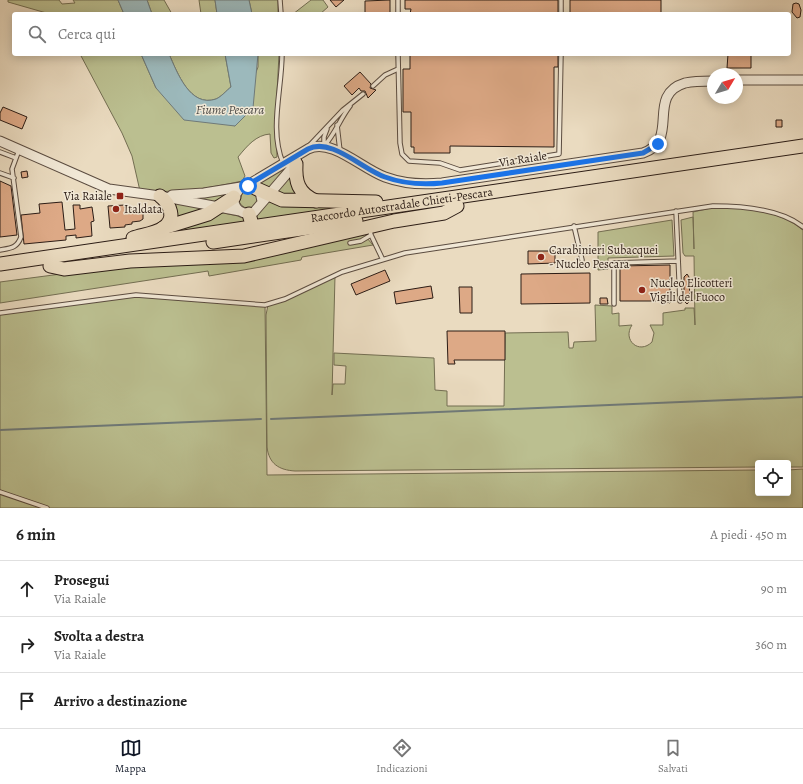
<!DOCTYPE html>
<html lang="it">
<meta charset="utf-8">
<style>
body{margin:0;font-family:Alegreya,serif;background:#f2f2f2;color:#222}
.controls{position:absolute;right:12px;bottom:12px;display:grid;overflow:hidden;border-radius:4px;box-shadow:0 2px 10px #0003}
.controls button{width:36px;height:36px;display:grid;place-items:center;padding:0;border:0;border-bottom:1px solid #e0e0e0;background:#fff;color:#222;font:20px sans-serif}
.compass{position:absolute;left:707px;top:68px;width:36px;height:36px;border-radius:50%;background:#fff;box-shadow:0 2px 10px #0003;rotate:52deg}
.stop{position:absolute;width:12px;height:12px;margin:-9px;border:3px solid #1a73e8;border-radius:50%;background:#fff}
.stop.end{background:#1a73e8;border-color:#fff;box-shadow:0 1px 4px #0008}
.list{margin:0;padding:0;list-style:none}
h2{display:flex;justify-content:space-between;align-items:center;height:52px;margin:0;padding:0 16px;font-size:17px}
h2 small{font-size:13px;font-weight:400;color:#767676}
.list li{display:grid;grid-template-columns:26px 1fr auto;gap:12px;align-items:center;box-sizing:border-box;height:56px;padding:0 16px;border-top:1px solid #e0e0e0}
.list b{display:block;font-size:15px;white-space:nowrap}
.list p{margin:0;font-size:13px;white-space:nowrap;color:#767676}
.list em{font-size:13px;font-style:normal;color:#767676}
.icon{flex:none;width:22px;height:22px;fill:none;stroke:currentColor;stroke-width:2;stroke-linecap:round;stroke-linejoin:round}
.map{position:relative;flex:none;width:803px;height:508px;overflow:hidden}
.search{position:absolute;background:#fff;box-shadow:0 2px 10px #0003;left:12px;right:12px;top:12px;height:44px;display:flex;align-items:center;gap:10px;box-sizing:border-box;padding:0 14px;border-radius:4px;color:#767676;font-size:15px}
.sheet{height:220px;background:#fff}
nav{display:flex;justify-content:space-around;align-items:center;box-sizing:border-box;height:56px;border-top:1px solid #e0e0e0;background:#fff;font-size:11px;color:#767676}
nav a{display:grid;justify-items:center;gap:2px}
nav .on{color:#111827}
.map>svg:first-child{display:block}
</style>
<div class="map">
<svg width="803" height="508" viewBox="0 0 803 508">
<rect width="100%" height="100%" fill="#eadbc0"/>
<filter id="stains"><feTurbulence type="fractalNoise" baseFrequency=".005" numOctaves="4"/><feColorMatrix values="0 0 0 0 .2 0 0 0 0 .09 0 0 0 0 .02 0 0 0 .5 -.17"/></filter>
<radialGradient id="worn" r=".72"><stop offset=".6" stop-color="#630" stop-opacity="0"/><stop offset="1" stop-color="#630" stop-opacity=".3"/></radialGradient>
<path fill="#bbbf90" stroke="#736e52" d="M8,0H59L62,4L75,3L73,0H118L124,14H50L8,2Z
M147,0H164L172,14H152Z
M199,0H215L217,14H201Z
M249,0H278V14H252Z
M311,0H323L328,7L320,14H293Z
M80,54H141L156,88L235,126L258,67V54H279L276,112L277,157L274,158L271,153L270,134C256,135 247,146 238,157L245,176L242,181C207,189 175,193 140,191L132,156L122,133Z
M169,54H225L231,87C227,90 221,97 216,99C190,108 177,72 169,54Z
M292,163L267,190L254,183Z
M292,171L301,195L273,194Z
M234,189L217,205L180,198Z
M239 199a9 9 0 1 1 18 0a9 9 0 1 1-18 0Z
M269,199L346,207L257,220L255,216Z
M170,201L212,210L171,223Z
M711,208C742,207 777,209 803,230V467H788V463H758V467L295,471C279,470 269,464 267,447L266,315L268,305L335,276L332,395L333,384H345L346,366L334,365V353L434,358L435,390L447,391V406H504L505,333L568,332L569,348H573L574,342L596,341L595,305L612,306V314L619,313V326L632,325C622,340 639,355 652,342L654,333L650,325H663V313L685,310V308H694L695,325L694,256H685L683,253L681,220L693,217L694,249L693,212Z
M219,212L243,217L246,222L150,236Z
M672,220L674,256L608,258V269L598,270V232Z
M365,234L366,237L373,245L302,257L301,260L209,276L208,271L0,303V282Z
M136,295L265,305L267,475L758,470V493H788V470L803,469V508H0V313Z"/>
<path fill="#9cb9bc" stroke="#6f7a79" d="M118,0H147L152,14H124Z
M215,0H249L252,14H217Z
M141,54H169C177,72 190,108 216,99C221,97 227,90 231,87L225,54H258L253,108L235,126L184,120L156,88Z"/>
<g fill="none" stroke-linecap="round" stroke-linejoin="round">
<path stroke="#6f7a79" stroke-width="2" d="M271,419L803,397
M0,430L261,419"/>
</g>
<path fill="#dda986" stroke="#2b1c15" d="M330,0H344L336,7Z
M390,0V14H365V1Z
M405,0H558V14H410L411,9H405Z
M570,0H661V14H570Z
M796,3L799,4L801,10L800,17L797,18L792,12L793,4Z
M410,54H558V67H554V147L450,146V153H414V147H411V112H403V69H410Z
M728,54H751V68H727Z
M360,72L371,84L370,88L376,90L368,98L365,91H361L359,88L352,95L344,86Z
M3,107L27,117L22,129L0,120V113Z
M776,120H782V127H776Z
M27,171L28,177L22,178L21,172Z
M0,181L11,186L17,235L0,237Z
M62,202L65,230L75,229L73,205H80V209L92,207L94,221L91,222L92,236L76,238V235L66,236V240L24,244L21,215L40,213L39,204Z
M125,205V208H131V210L143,211V219L140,221L132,222V224L125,225V227L110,228L108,206Z
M528,251H555V263L528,264Z
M670,265V303L664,301H620V266Z
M385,270L390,281L356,295L351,284Z
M590,273V303L521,304V274Z
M687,274L689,277L690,301L687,304L684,301V277Z
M431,286L433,298L396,304L394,292Z
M459,287H472V313H460Z
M600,298H607L608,304H600Z
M447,331H505V360H454L455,364H448Z"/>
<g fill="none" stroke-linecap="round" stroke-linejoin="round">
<defs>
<path id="service" d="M280,0L281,14
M398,14V0
M561,14V0
M282,54C282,89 269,130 283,163
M398,54L400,143L402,154L409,161L440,163L460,170L559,154L561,54
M373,86L385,75L398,69
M337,125L340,151
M309,146L343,110L363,94
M324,146C335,134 340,119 350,106
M324,146V137L327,129
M0,152L16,158
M0,173L14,178
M676,211L680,301
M574,226L582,260
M371,235L382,258
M350,243L361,241L371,235L370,230
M0,250C11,248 17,248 21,237L12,169L19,150
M614,304V263L678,261
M0,313L136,295L265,305L285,299L342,272L405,253L713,206C740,206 781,209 803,227
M0,492L47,508"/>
<path id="tertiary" d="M737,80H803
M0,141L109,189L160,196L240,211
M246,186L308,149C331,137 362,169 385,177C404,184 422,185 442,183L643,153C681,140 645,95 685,83C694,81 704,81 713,81
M172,195L204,193L241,187
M262,201L260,192L251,186L241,187L234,197C233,209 242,216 254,212L297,162"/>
<g id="motorway">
<path d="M296,164C295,181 298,194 316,201"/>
<path d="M255,188L282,200L376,202"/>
<path d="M249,214L251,221"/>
<path d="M163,228L208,214L234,197"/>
<path d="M133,238C142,235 156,233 163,228C177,219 170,204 160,196"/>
<path d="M213,242L356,221"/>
<path id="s1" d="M0,264L803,146"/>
<path d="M50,266L64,269L130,261L244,256L394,221L444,213L457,206"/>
</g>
</defs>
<use href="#service" stroke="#5b4c40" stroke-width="5.5"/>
<use href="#tertiary" stroke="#5b4c40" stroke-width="11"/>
<use href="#motorway" stroke="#2b1c15" stroke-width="15"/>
<use href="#service" stroke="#f1e8d6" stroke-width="3.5"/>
<use href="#tertiary" stroke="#f1e8d6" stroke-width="9"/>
<use href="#motorway" stroke="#eadbc0" stroke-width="13"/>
</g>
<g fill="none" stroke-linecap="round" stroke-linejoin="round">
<path stroke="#1a73e8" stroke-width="5" d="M248,186H246L308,149C331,137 362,169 385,177C404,184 422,185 442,183L643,153L658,144"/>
</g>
<g fill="#8f2418" stroke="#f1e8d6" stroke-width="1.5">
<rect x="116" y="192" width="8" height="8" rx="2"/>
<circle cx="116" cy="209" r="4"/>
<circle cx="541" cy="257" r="4"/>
<circle cx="642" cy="290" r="4"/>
</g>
<g text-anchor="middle" stroke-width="3" stroke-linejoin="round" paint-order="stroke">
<g font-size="12" fill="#2b1c15" stroke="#f1e8d6">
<text transform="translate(523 159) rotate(-9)" y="4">Via Raiale</text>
<text dy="4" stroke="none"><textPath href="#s1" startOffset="406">Raccordo Autostradale Chieti-Pescara</textPath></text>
</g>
<g font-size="12" fill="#2b1c15" stroke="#f1e8d6" text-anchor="start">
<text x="112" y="200" text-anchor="end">Via Raiale</text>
<text x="124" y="213">Italdata</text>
<text x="549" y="254">Carabinieri Subacquei<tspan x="549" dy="14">- Nucleo Pescara</tspan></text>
<text x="650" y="287">Nucleo Elicotteri<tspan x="650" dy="14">Vigili del Fuoco</tspan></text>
</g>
<g font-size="13" font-style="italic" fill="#4d4b47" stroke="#f1e8d6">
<text x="230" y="114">Fiume Pescara</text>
</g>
</g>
<rect width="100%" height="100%" filter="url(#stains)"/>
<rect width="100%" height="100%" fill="url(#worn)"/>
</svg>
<div class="controls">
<button><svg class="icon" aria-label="locate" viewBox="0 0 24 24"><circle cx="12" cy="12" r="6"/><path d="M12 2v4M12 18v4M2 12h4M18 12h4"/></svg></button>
</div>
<svg class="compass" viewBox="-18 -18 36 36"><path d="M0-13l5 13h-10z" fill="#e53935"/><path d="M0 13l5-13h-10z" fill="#767676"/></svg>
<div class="stop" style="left:248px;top:186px"></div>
<div class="stop end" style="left:658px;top:144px"></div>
<div class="search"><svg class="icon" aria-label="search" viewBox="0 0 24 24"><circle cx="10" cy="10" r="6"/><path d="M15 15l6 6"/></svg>Cerca qui</div>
</div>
<section class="sheet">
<h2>6 min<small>A piedi · 450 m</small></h2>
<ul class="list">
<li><svg class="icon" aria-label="ahead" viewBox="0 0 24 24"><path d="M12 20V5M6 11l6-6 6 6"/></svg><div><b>Prosegui</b><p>Via Raiale</p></div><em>90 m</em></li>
<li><svg class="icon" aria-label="right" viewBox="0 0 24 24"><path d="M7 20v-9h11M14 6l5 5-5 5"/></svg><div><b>Svolta a destra</b><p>Via Raiale</p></div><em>360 m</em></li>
<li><svg class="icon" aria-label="arrive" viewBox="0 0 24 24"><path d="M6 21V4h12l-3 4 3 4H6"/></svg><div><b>Arrivo a destinazione</b></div></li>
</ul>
</section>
<nav>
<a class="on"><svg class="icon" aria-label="map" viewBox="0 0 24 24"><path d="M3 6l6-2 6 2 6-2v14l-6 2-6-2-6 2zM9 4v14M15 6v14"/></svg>Mappa</a>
<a><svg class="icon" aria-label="directions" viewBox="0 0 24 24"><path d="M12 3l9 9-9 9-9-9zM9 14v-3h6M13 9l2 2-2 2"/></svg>Indicazioni</a>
<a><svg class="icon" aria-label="saved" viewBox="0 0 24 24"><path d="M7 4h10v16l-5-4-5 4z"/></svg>Salvati</a>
</nav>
